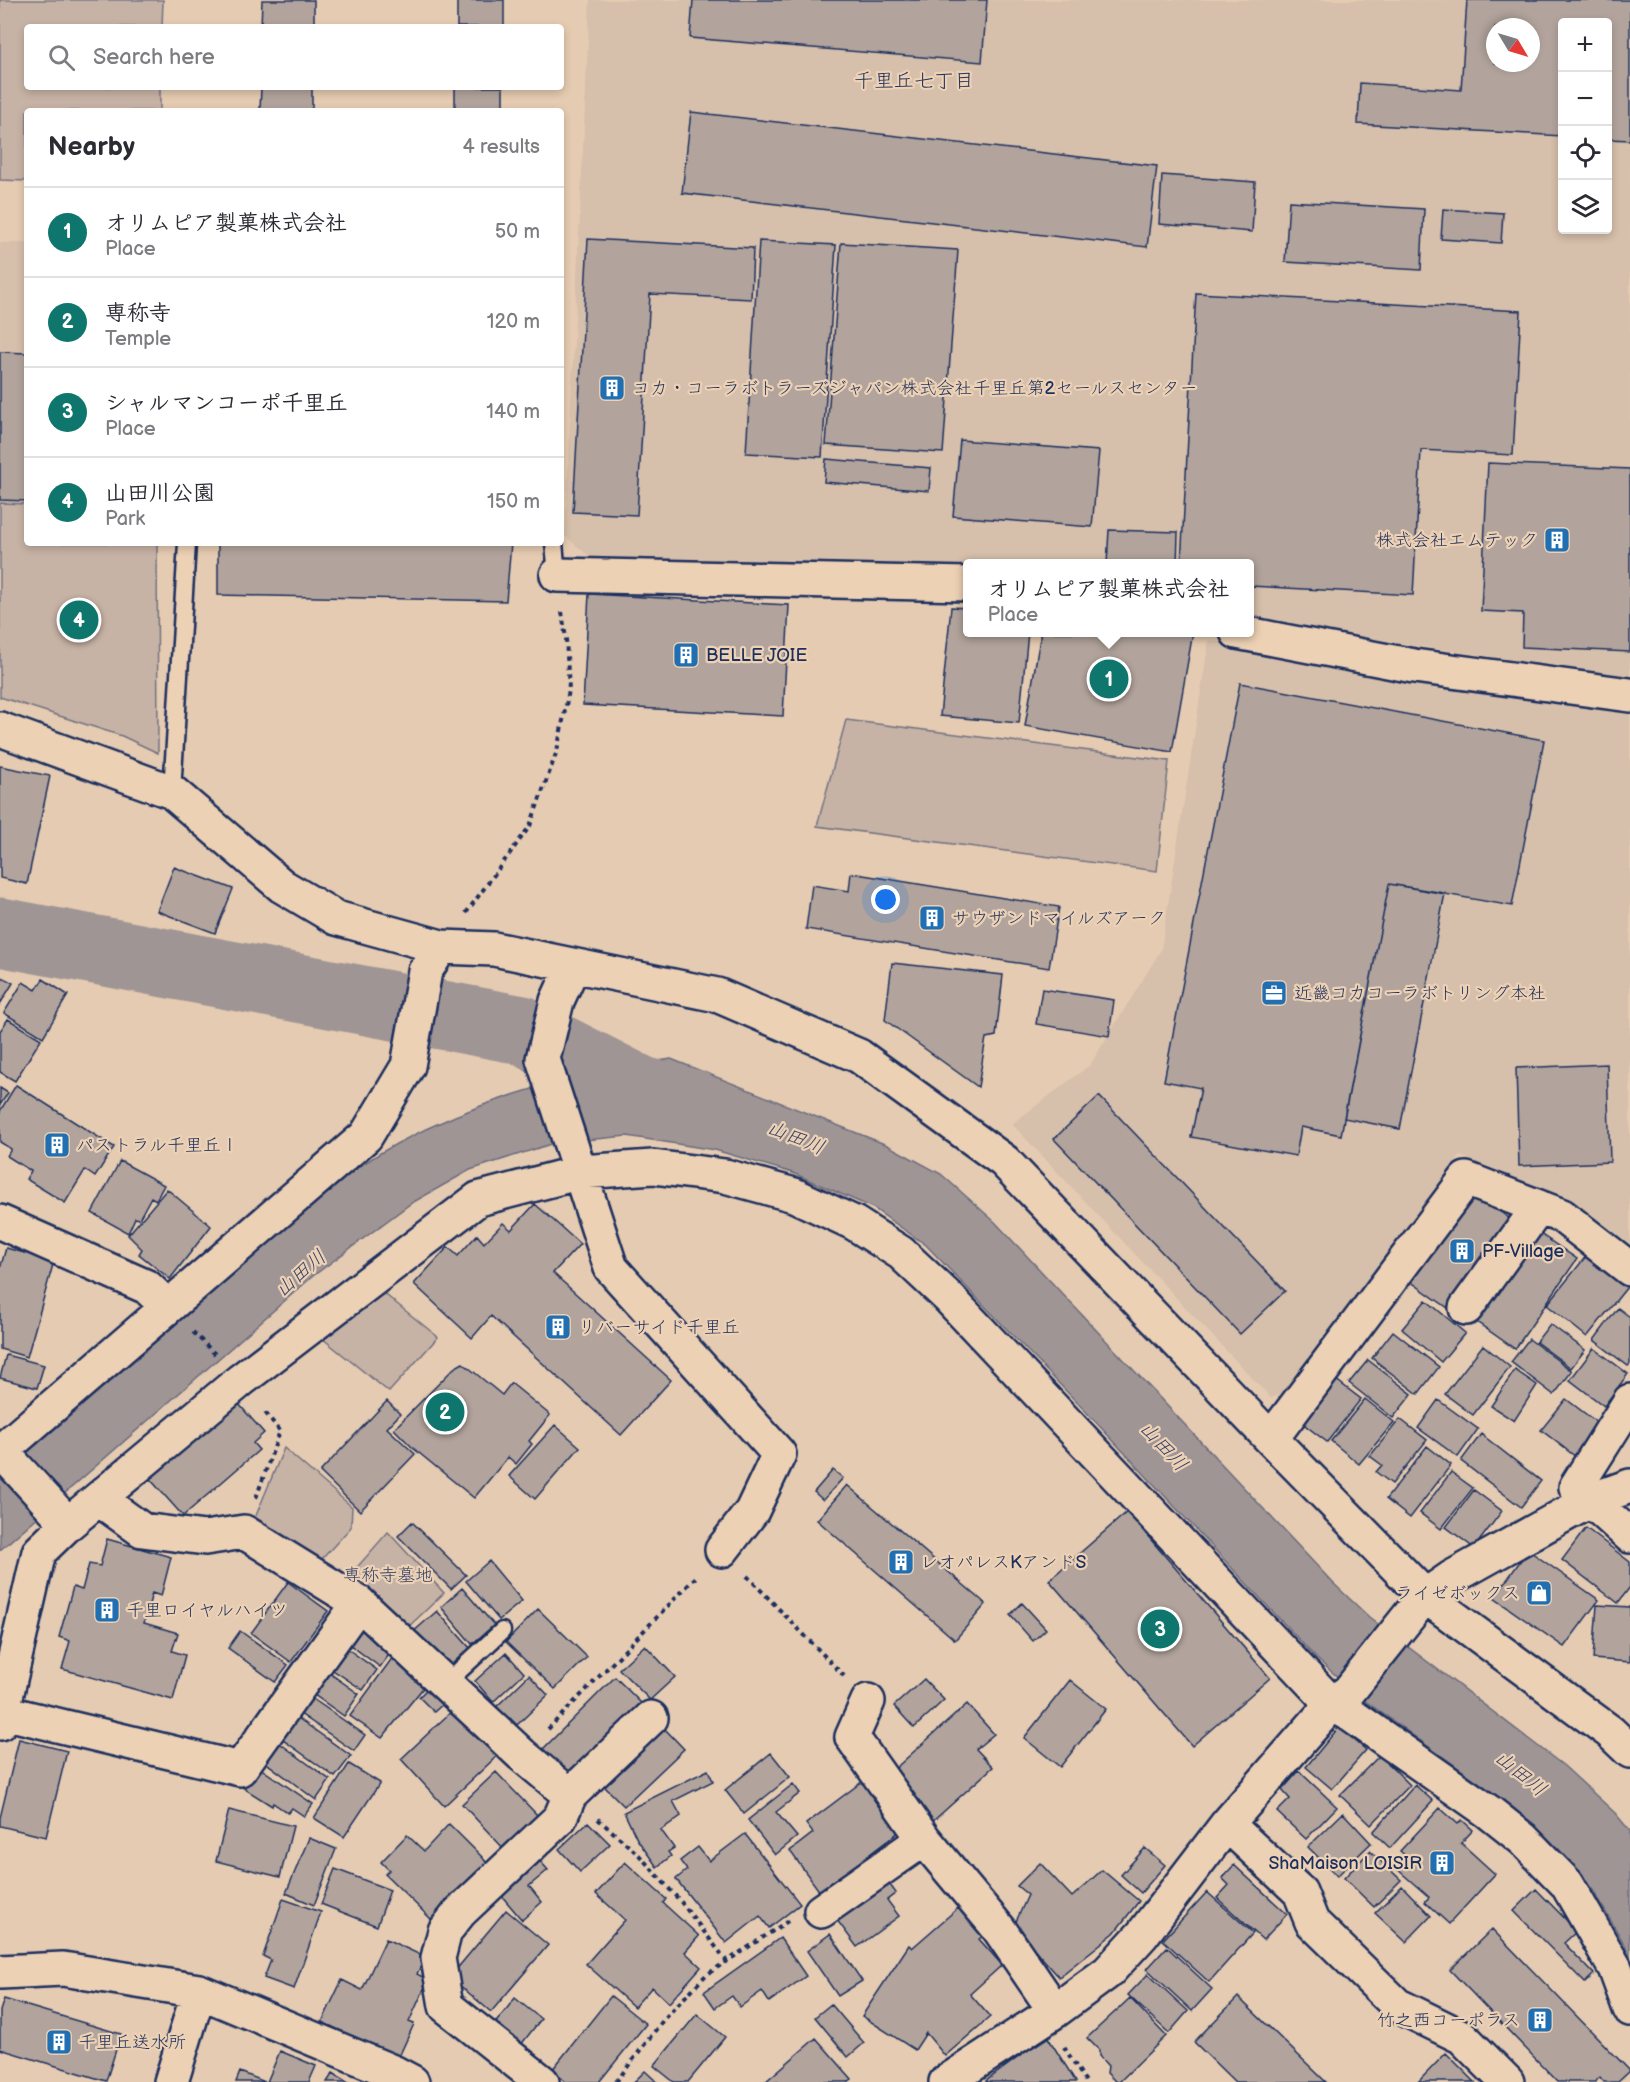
<!DOCTYPE html>
<meta charset="utf-8">
<style>
body{margin:0;font-family:"Balsamiq Sans","Klee One",sans-serif;background:#f7f7f7;color:#2b2b33}
.controls{position:absolute;right:18px;top:18px;display:grid;overflow:hidden;border-radius:6px;box-shadow:0 3px 9px #0003}
.controls button{width:54px;height:54px;display:grid;place-items:center;padding:0;border:0;border-bottom:2px solid #e1e1e2;background:#fff;color:#2b2b33;font:30px sans-serif}
.compass{position:absolute;left:1486px;top:18px;width:54px;height:54px;border-radius:50%;background:#fff;box-shadow:0 3px 9px #0003;rotate:128deg}
.you{position:absolute;left:886px;top:900px;width:21px;height:21px;margin:-15px;border:4px solid #fff;border-radius:50%;background:#1a73e8;box-shadow:0 0 0 9px #1a73e833}
.badge{display:grid;place-items:center;width:39px;height:39px;border-radius:50%;background:#0f766e;color:#fff;font-size:20px;font-weight:700}
.pin{position:absolute;translate:-50% -50%;border:3px solid #fff;box-shadow:0 2px 6px #0006}
.popup{position:absolute;left:963px;top:559px;width:291px;height:78px;box-sizing:border-box;display:grid;place-content:center;border-radius:6px;background:#fff;filter:drop-shadow(0 2px 4px #0005);font-size:20px;white-space:nowrap;color:#7c7c81}
.popup b{font-size:22px;color:#2b2b33}
.popup::after{content:'';position:absolute;left:50%;top:100%;margin-left:-12px;border:12px solid transparent;border-top-color:#fff}
.list{margin:0;padding:0;list-style:none}
h2{display:flex;justify-content:space-between;align-items:center;height:78px;margin:0;padding:0 24px;font-size:26px}
h2 small{font-size:20px;font-weight:400;color:#7c7c81}
.list li{display:grid;grid-template-columns:39px 1fr auto;gap:18px;align-items:center;box-sizing:border-box;height:90px;padding:0 24px;border-top:2px solid #e1e1e2}
.list b{display:block;font-size:22px;white-space:nowrap}
.list p{margin:0;font-size:20px;white-space:nowrap;color:#7c7c81}
.list em{font-size:20px;font-style:normal;color:#7c7c81}
.icon{flex:none;width:33px;height:33px;fill:none;stroke:currentColor;stroke-width:2;stroke-linecap:round;stroke-linejoin:round}
.map{position:relative;flex:none;width:1630px;height:2082px;overflow:hidden}
.search{position:absolute;background:#fff;box-shadow:0 3px 9px #0003;left:24px;top:24px;width:540px;height:66px;display:flex;align-items:center;gap:15px;box-sizing:border-box;padding:0 21px;border-radius:6px;color:#7c7c81;font-size:22px}
.panel{position:absolute;background:#fff;box-shadow:0 3px 9px #0003;left:24px;top:108px;width:540px;height:438px;border-radius:6px}
.map>svg:first-child{display:block}
</style>
<div class="map">
<svg width="1630" height="2082" viewBox="0 0 1630 2082">
<rect width="100%" height="100%" fill="#e5cbb1"/>
<filter id="ink" filterUnits="userSpaceOnUse"><feTurbulence type="fractalNoise" baseFrequency=".0167" numOctaves="2"/><feDisplacementMap in="SourceGraphic" scale="12" xChannelSelector="R" yChannelSelector="G"/><feConvolveMatrix kernelMatrix="1 2 1 2 8 2 1 2 1" color-interpolation-filters="sRGB"/></filter>
<g filter="url(#ink)">
<path fill="#d6bfab" fill-rule="evenodd" d="M590,0H1630V676L1417,646L1250,617V564H968V570L595,561L565,536ZM1562,22H1608V230H1562ZM1495,27H1531V63H1495Z
M0,243H27V504L0,503Z
M1209,640L1409,682L1630,714V1244L1574,1201L1460,1156L1289,1391L1271,1398L1012,1124L1090,1065L1161,950Z"/>
<path fill="#c7b3a5" stroke="#717182" stroke-width="1.5" d="M0,0H163L162,27H27V87H160V111H27V181L0,180Z
M0,503L27,504V543H157L158,753L122,736L0,697Z
M846,720L1169,761L1157,871L817,826Z
M376,1287L438,1337L389,1392L317,1334Z
M284,1448L352,1507L351,1527L321,1560L250,1530Z
M388,1532L444,1593L405,1630L391,1609L345,1581Z"/>
<path fill="#a09595" stroke="#6b6c7f" stroke-width="1.5" d="M671,1059L887,1145L941,1174L995,1222L1333,1583L1369,1617L1564,1766L1615,1813L1630,1831V1960L1625,1945L1593,1890L1552,1843L1514,1808L1364,1700L1317,1659L1091,1417L926,1245L873,1208L793,1173L715,1150L627,1136L554,1143L470,1170L410,1204L313,1276L0,1550V1473C77,1406 153,1340 230,1273C284,1227 336,1176 398,1143C482,1098 577,1073 671,1059Z"/>
<g fill="none" stroke-linecap="round" stroke-linejoin="round">
<path stroke="#a09595" stroke-width="69" d="M0,932L522,1030L642,1091L692,1104"/>
</g>
<path fill="#b2a49c" stroke="#1b2f5e" stroke-width="1.5" fill-rule="evenodd" d="M262,0H314V27H261Z
M457,0H504V27H457Z
M693,0H987L982,62L690,38Z
M1467,0H1630V140L1608,139V22H1562V136L1358,124L1360,83L1461,90ZM1495,27H1531V63H1495Z
M261,87H312V111H260Z
M455,87H503V111H455Z
M691,112L1157,166L1147,247L682,193Z
M1162,175L1255,182L1252,232L1159,224Z
M1289,201L1424,209L1421,270L1285,262Z
M1443,209L1503,213L1501,243L1441,239Z
M588,239L753,248L751,299L650,294L637,515L573,512Z
M759,241L836,245L822,457L746,453Z
M841,243L958,250L943,453L826,445Z
M1196,293L1521,311L1513,455L1421,450L1413,595L1250,586V564H1181Z
M0,352L27,353V501L0,500Z
M960,440L1099,451L1092,527L953,516Z
M826,459L931,468L929,491L824,482Z
M1488,463L1630,469V652L1522,647L1523,613L1481,611Z
M1109,530L1178,532L1177,564H1107Z
M218,543H511L506,601L218,595Z
M589,594L789,605L783,716L583,705Z
M951,607L968,608V632H1028L1019,723L940,716Z
M1041,632H1193L1172,752L1025,726Z
M1240,683L1544,740L1512,906L1389,884L1341,1135L1301,1127L1296,1156L1191,1137L1201,1088L1164,1081Z
M0,766L50,776L27,884L0,878Z
M174,867L233,889L215,933L157,911Z
M851,873L1059,907L1049,968L806,929L812,885L849,891Z
M1389,884L1445,893L1400,1129L1344,1118Z
M892,963L1003,975L996,1036L986,1038L978,1087L885,1020Z
M0,976L13,983L0,1004Z
M43,979L68,995L43,1037L4,1013L23,982L36,990Z
M1042,989L1114,1000L1109,1036L1036,1024Z
M8,1019L41,1039L15,1081L0,1072V1031Z
M1607,1064L1610,1162L1519,1166L1516,1068Z
M16,1085L114,1147L95,1177L85,1170L65,1203L26,1179L31,1171L7,1156L11,1149L0,1142V1111Z
M0,1088L8,1093L0,1105Z
M1099,1096L1285,1291L1240,1334L1054,1139Z
M120,1161L164,1185L156,1200L151,1197L139,1219L135,1218L128,1233L92,1213Z
M167,1189L211,1226L170,1279L139,1254L142,1249L128,1235Z
M1475,1194L1513,1221L1448,1308L1410,1281Z
M535,1204L580,1244L553,1273L671,1380L621,1435L491,1316L472,1338L414,1284L448,1247L458,1256L477,1235L484,1243L503,1223L511,1230Z
M1533,1229L1577,1259L1515,1349L1471,1318Z
M6,1248L54,1261L27,1357L0,1349V1269Z
M1587,1255L1627,1287L1587,1337L1547,1305Z
M1426,1300L1465,1333L1441,1362L1402,1329Z
M1618,1308L1630,1317V1364L1628,1366L1594,1340Z
M1550,1324L1585,1350L1571,1368L1536,1342Z
M1393,1331L1439,1367L1418,1394L1372,1358Z
M1529,1339L1572,1371L1554,1395L1511,1362Z
M1483,1345L1510,1367L1473,1415L1445,1394Z
M1594,1348L1628,1374L1604,1406L1570,1380Z
M6,1355L44,1365L37,1388L0,1378Z
M1368,1360L1412,1394L1393,1418L1349,1383Z
M463,1363L502,1395L511,1383L550,1415L529,1441L532,1444L516,1464L508,1457L474,1498L413,1448L394,1429L454,1368Z
M1515,1370L1537,1385L1514,1421L1491,1406Z
M1331,1376L1361,1399L1327,1442L1297,1419Z
M1365,1399L1394,1422L1359,1464L1331,1441Z
M1566,1399L1600,1425L1576,1457L1541,1430Z
M1438,1400L1478,1429L1458,1457L1418,1428Z
M387,1401L400,1414L387,1428L415,1454L360,1511L320,1472Z
M238,1403L264,1433L253,1443L259,1450L183,1516L150,1479Z
M1400,1419L1427,1440L1392,1484L1376,1472L1382,1465L1370,1456Z
M555,1425L580,1447L535,1499L509,1476Z
M1481,1434L1541,1481L1521,1507L1461,1461Z
M1427,1446L1451,1465L1410,1518L1386,1499Z
M833,1470L843,1478L823,1500L814,1492Z
M1451,1472L1473,1488L1441,1529L1420,1513Z
M847,1485L986,1604L955,1640L817,1520Z
M1474,1490L1502,1511L1474,1548L1446,1527Z
M1127,1512L1270,1678L1192,1746L1049,1580Z
M412,1522L466,1575L451,1589L398,1536Z
M1586,1528L1630,1562V1587L1618,1603L1562,1560Z
M107,1539L171,1557L161,1596L152,1593L144,1623L178,1633L172,1651L185,1655L173,1700L62,1669L70,1641L59,1637L73,1587L82,1590L89,1564L100,1566Z
M1528,1550L1599,1600L1564,1647L1494,1598Z
M489,1561L522,1601L499,1620L466,1581Z
M288,1582L328,1611L291,1662L251,1633Z
M462,1588L494,1625L472,1644L441,1607Z
M1022,1603L1046,1629L1033,1641L1010,1615Z
M1597,1605L1630,1607V1662L1593,1659Z
M538,1609L587,1657L555,1689L506,1642Z
M437,1611L470,1648L450,1666L440,1655L435,1659L412,1633Z
M359,1622L394,1648L380,1667L345,1641Z
M240,1631L288,1665L275,1682L228,1648Z
M342,1645L377,1670L363,1690L327,1666Z
M645,1645L675,1677L650,1700L619,1669Z
M506,1653L524,1673L493,1702L475,1681Z
M393,1657L427,1683L382,1738L350,1716Z
M325,1670L359,1694L344,1716L310,1692Z
M529,1675L548,1695L517,1725L510,1718L505,1723L492,1711Z
M615,1677L642,1704L564,1781L538,1754Z
M924,1679L944,1700L914,1728L894,1706Z
M1070,1680L1106,1709L1060,1767L1024,1738Z
M430,1686L445,1702L434,1712L419,1697Z
M307,1695L365,1735L354,1751L296,1711Z
M967,1704L994,1734L976,1749L993,1767L932,1822L889,1774Z
M453,1710L497,1756L444,1806L401,1759Z
M295,1716L351,1756L335,1777L279,1737Z
M663,1727L684,1749L624,1806L602,1784Z
M1339,1727L1366,1750L1332,1789L1306,1767Z
M19,1739L67,1751L46,1837L0,1826V1818Z
M278,1742L330,1780L316,1800L264,1761Z
M771,1753L790,1777L744,1814L725,1790Z
M1380,1755L1410,1785L1371,1825L1340,1795Z
M349,1764L380,1783L344,1837L314,1818Z
M257,1766L313,1804L304,1816L292,1808L288,1813L273,1803L272,1806L242,1787Z
M708,1770L713,1781L673,1801L681,1816L661,1830L674,1848L668,1852L671,1856L657,1867L637,1839L624,1812Z
M1299,1771L1337,1807L1306,1839L1277,1812L1290,1799L1282,1790Z
M496,1772L540,1818L506,1851L462,1804Z
M863,1781L900,1831L820,1892L790,1851L813,1833L806,1824Z
M793,1784L800,1793L776,1812L797,1837L775,1855L748,1820Z
M1415,1785L1433,1801L1390,1848L1373,1832Z
M1440,1808L1458,1824L1462,1820L1473,1830L1461,1843L1495,1874L1449,1924L1425,1902L1429,1897L1397,1869L1407,1857L1400,1851Z
M229,1810L293,1826L280,1877L216,1861Z
M1343,1813L1371,1843L1337,1876L1308,1847Z
M588,1822L610,1844L580,1872L559,1849Z
M449,1824L492,1867L436,1924L385,1874L389,1870L381,1862L407,1835L424,1851Z
M745,1834L800,1904L769,1928L760,1916L726,1943L676,1879L687,1870L680,1861L698,1847L709,1861Z
M309,1838L336,1849L314,1905L286,1893Z
M1145,1848L1165,1865L1141,1893L1121,1875Z
M1370,1851L1401,1880L1374,1907L1344,1878Z
M540,1861L548,1870L529,1886L542,1902L522,1920L501,1895Z
M625,1862L666,1899L663,1903L699,1936L685,1952L701,1967L669,2003L652,1987L634,2007L586,1964L625,1920L596,1894Z
M1040,1863L1072,1897L1102,1870L1139,1901L1114,1933L1059,1977L1014,1926L1028,1895L1017,1886Z
M1234,1865L1287,1914L1263,1940L1217,1898L1229,1885L1222,1878Z
M335,1869L390,1890L377,1926L321,1904Z
M882,1874L896,1893L887,1900L899,1916L857,1947L831,1912Z
M1402,1886L1431,1916L1406,1942L1375,1913Z
M1536,1889L1577,1931L1564,1943L1594,1974L1585,1983L1514,1911Z
M1207,1892L1253,1933L1209,1982L1163,1940Z
M283,1899L321,1912L294,1989L264,1978L271,1960L263,1956Z
M958,1908L983,1936L979,1939L1002,1965L970,1994L990,2017L945,2056L926,2033L915,2050L862,2016L909,1945L912,1948Z
M506,1910L548,1945L491,2012L450,1977Z
M1492,1929L1630,2071L1618,2082H1604L1600,2077L1595,2082H1558L1450,1970Z
M830,1934L862,1981L838,1996L807,1951Z
M780,1938L806,1976L769,2002L762,1991L740,2007L732,1996L715,2008L704,1992Z
M386,1939L425,1957L417,1974L428,1980L409,2022L414,2024L396,2063L360,2046L363,2041L322,2022L342,1980L362,1990Z
M1167,1947L1212,1989L1192,2011L1147,1969Z
M1148,1974L1188,2011L1169,2033L1128,1995Z
M611,1996L646,2024L599,2082H566L552,2070Z
M1238,1997L1326,2082H1235L1194,2042Z
M515,1998L541,2019L520,2046L494,2025Z
M1130,1998L1166,2036L1119,2082H1116L1107,2073L1108,2066L1099,2056V2050L1087,2038Z
M4,1999L121,2034L106,2081L0,2049V2011Z
M831,2004L864,2043L848,2057L815,2017Z
M697,2014L725,2037L688,2082H674L654,2066Z
M1047,2036L1076,2082H986V2081Z
M816,2038L852,2079L848,2082H765Z
M280,2051L316,2066L309,2082H267Z
M1446,2053L1475,2082H1418Z
M645,2071L657,2082H634Z
M240,2072L265,2082H236Z
M333,2073L347,2082H327Z"/>
<g fill="none" stroke-linecap="round" stroke-linejoin="round">
<defs>
<path id="lane" d="M554,543L557,575
M172,792L187,543
M446,1683L502,1631"/>
<path id="street" d="M557,575L968,584
M1237,632L1414,666L1630,695
M0,729L172,792L282,886L336,918L441,947L494,949L717,995L859,1056L1004,1161L1271,1439L1425,1596L1610,1732L1630,1751
M573,966L557,1001L543,1059L611,1268L779,1454L752,1511L722,1550
M0,1222L147,1287L167,1306
M1466,1308L1539,1207
M1630,1401L1576,1487L1630,1536
M1271,1439L1466,1179L1562,1216L1630,1269
M1,1451L68,1524
M0,1452L366,1136L408,1066L425,971L441,947
M99,1499L142,1530L205,1538L244,1532L359,1603L522,1755L570,1795
M868,1701L852,1737L924,1839L999,1929L1055,2011
M3,1712L240,1769L359,1603
M0,1723L39,1552L68,1524L241,1380L478,1199L581,1172L653,1167L725,1176L794,1195L854,1223L901,1253L948,1297L1332,1704L1348,1713L1489,1812L1523,1839L1567,1884L1615,1968L1630,2009
M1227,1824L1300,1892L1312,1922L1397,2005L1462,2037L1507,2082
M821,1911L924,1839
M0,1972L63,1969L199,1991L395,2073L412,2082
M171,2082L199,1991
M542,2082L446,2006L438,1958L445,1931L460,1912L560,1818L570,1795L651,1718
M946,2082L1055,2011L1108,1972L1142,1935L1227,1824L1332,1704L1349,1691L1425,1596L1451,1578L1591,1500L1630,1486"/>
</defs>
<use href="#lane" stroke="#1b2f5e" stroke-width="21"/>
<use href="#street" stroke="#1b2f5e" stroke-width="38"/>
<path stroke="#1b2f5e" stroke-width="4" stroke-dasharray="4.5 4.5" stroke-linecap="butt" d="M466,913L530,826L557,751L569,690L566,639L562,612
M193,1332L215,1354
M256,1498L280,1431L263,1410
M747,1576L844,1676
M548,1729L698,1575
M598,1819L639,1855L681,1902L726,1960
M1064,2047L1086,2082
M616,2082L664,2019L706,1975L788,1921"/>
<use href="#lane" stroke="#edd1b4" stroke-width="16"/>
<use href="#street" stroke="#edd1b4" stroke-width="33"/>
</g>
</g>
<defs>
<symbol id="building-square" viewBox="-11 -11 22 22"><rect x="-9" y="-9" width="18" height="18" rx="4" fill="#1f6fb2" stroke="#edd1b4"/><path d="M-4-6H4V6H1V3H-1V6H-4ZM-2.5-4.3h1.7v1.8h-1.7ZM.8-4.3h1.7v1.8H.8ZM-2.5-1h1.7V.8h-1.7ZM.8-1h1.7V.8H.8Z" fill="#fff"/></symbol>
<symbol id="office-square" viewBox="-11 -11 22 22"><rect x="-9" y="-9" width="18" height="18" rx="4" fill="#1f6fb2" stroke="#edd1b4"/><path d="M-6-3h4V-5.5h4V-3h4V5H-6ZM-1-4.5V-3h2v-1.5ZM-6 0V1H6V0Z" fill="#fff"/></symbol>
<symbol id="shop-square" viewBox="-11 -11 22 22"><rect x="-9" y="-9" width="18" height="18" rx="4" fill="#1f6fb2" stroke="#edd1b4"/><path d="M-5-2.5h2.3a2.7 3.5 0 0 1 5.4 0H5L5.5 6h-11ZM-1.5-2.5h3a1.5 2.3 0 0 0-3 0Z" fill="#fff"/></symbol>
</defs>
<g fill-rule="evenodd">
<use href="#building-square" x="597" y="373" width="30" height="30"/>
<use href="#building-square" x="1542" y="525" width="30" height="30"/>
<use href="#building-square" x="671" y="640" width="30" height="30"/>
<use href="#building-square" x="917" y="903" width="30" height="30"/>
<use href="#office-square" x="1259" y="978" width="30" height="30"/>
<use href="#building-square" x="42" y="1130" width="30" height="30"/>
<use href="#building-square" x="1447" y="1236" width="30" height="30"/>
<use href="#building-square" x="543" y="1312" width="30" height="30"/>
<use href="#building-square" x="886" y="1547" width="30" height="30"/>
<use href="#shop-square" x="1524" y="1578" width="30" height="30"/>
<use href="#building-square" x="92" y="1595" width="30" height="30"/>
<use href="#building-square" x="1427" y="1848" width="30" height="30"/>
<use href="#building-square" x="1525" y="2005" width="30" height="30"/>
<use href="#building-square" x="44" y="2027" width="30" height="30"/>
</g>
<g text-anchor="middle" stroke-width="4.5" stroke-linejoin="round" paint-order="stroke">
<g font-size="18" fill="#1b2f5e" stroke="#edd1b4" text-anchor="start">
<text x="632" y="394">コカ・コーラボトラーズジャパン株式会社千里丘第2セールスセンター</text>
<text x="1538" y="546" text-anchor="end">株式会社エムテック</text>
<text x="706" y="661">BELLE JOIE</text>
<text x="952" y="924">サウザンドマイルズアーク</text>
<text x="1294" y="999">近畿コカコーラボトリング本社</text>
<text x="76" y="1151">パストラル千里丘Ⅰ</text>
<text x="1482" y="1257">PF-Village</text>
<text x="578" y="1333">リバーサイド千里丘</text>
<text x="920" y="1568">レオパレスKアンドS</text>
<text x="1520" y="1599" text-anchor="end">ライゼボックス</text>
<text x="126" y="1616">千里ロイヤルハイツ</text>
<text x="1422" y="1869" text-anchor="end">ShaMaison LOISIR</text>
<text x="1520" y="2026" text-anchor="end">竹之西コーポラス</text>
<text x="78" y="2048">千里丘送水所</text>
</g>
<g font-size="18" fill="#354369" stroke="#edd1b4">
<text x="388" y="1581">専称寺墓地</text>
</g>
<g font-size="20" fill="#1b2f5e" stroke="#edd1b4">
<text x="914" y="87">千里丘七丁目</text>
</g>
<g font-size="20" font-style="italic" fill="#364369" stroke="#edd1b4">
<text transform="translate(796 1137) rotate(22)" y="7">山田川</text>
<text transform="translate(300 1273) rotate(-41)" y="7">山田川</text>
<text transform="translate(1164 1446) rotate(47)" y="7">山田川</text>
<text transform="translate(1521 1773) rotate(39)" y="7">山田川</text>
</g>
</g>
</svg>
<div class="controls">
<button>+</button>
<button>−</button>
<button><svg class="icon" aria-label="locate" viewBox="0 0 24 24"><circle cx="12" cy="12" r="6"/><path d="M12 2v4M12 18v4M2 12h4M18 12h4"/></svg></button>
<button><svg class="icon" aria-label="layers" viewBox="0 0 24 24"><path d="M12 4l9 5-9 5-9-5zM3 14l9 5 9-5"/></svg></button>
</div>
<svg class="compass" viewBox="-18 -18 36 36"><path d="M0-13l5 13h-10z" fill="#e53935"/><path d="M0 13l5-13h-10z" fill="#7c7c81"/></svg>
<div class="you"></div>
<div class="pin badge" style="left:1109px;top:679px">1</div>
<div class="popup"><b>オリムピア製菓株式会社</b>Place</div>
<div class="pin badge" style="left:445px;top:1412px">2</div>
<div class="pin badge" style="left:1160px;top:1629px">3</div>
<div class="pin badge" style="left:79px;top:620px">4</div>
<div class="search"><svg class="icon" aria-label="search" viewBox="0 0 24 24"><circle cx="10" cy="10" r="6"/><path d="M15 15l6 6"/></svg>Search here</div>
<section class="panel">
<h2>Nearby<small>4 results</small></h2>
<ul class="list">
<li><span class="badge">1</span><div><b>オリムピア製菓株式会社</b><p>Place</p></div><em>50 m</em></li>
<li><span class="badge">2</span><div><b>専称寺</b><p>Temple</p></div><em>120 m</em></li>
<li><span class="badge">3</span><div><b>シャルマンコーポ千里丘</b><p>Place</p></div><em>140 m</em></li>
<li><span class="badge">4</span><div><b>山田川公園</b><p>Park</p></div><em>150 m</em></li>
</ul>
</section>
</div>
